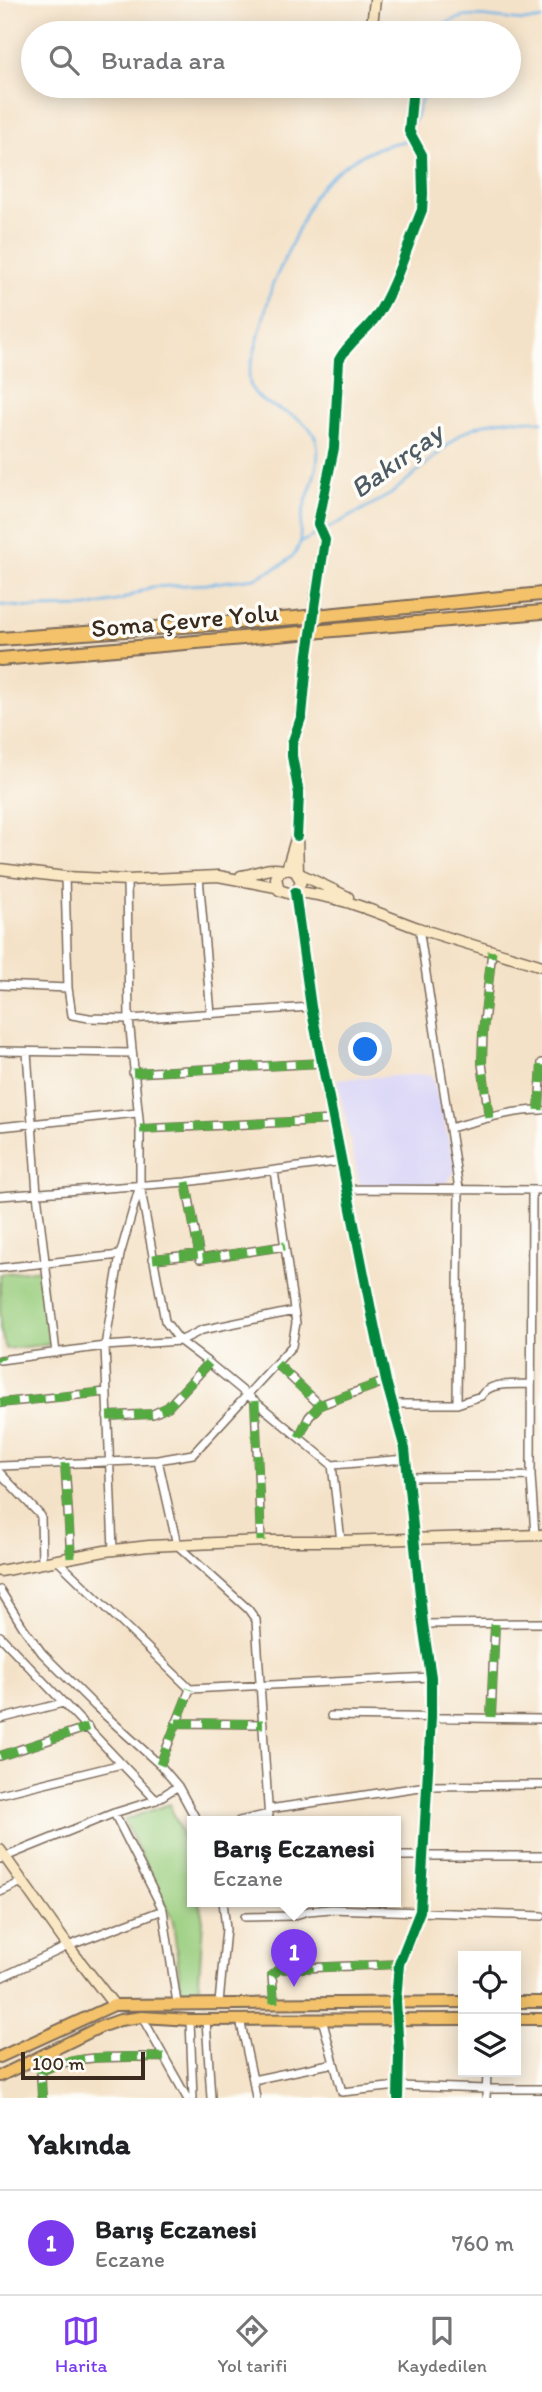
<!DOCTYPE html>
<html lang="tr">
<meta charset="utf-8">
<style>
body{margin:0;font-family:Itim,sans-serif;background:#f6f6f6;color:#202124}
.controls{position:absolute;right:21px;bottom:21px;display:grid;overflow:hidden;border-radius:0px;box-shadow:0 4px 18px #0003}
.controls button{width:63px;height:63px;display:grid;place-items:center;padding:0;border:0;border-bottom:2px solid #e0e0e0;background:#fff;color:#202124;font:35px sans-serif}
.scale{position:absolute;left:21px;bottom:18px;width:124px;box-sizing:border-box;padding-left:7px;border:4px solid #3b2a1e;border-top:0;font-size:19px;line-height:24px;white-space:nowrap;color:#3b2a1e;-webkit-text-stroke:5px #fdfcf7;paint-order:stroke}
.you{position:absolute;left:366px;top:1050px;width:24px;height:24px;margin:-18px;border:5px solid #fff;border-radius:50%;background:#1a73e8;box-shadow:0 0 0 10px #1a73e833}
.badge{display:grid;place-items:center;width:46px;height:46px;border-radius:50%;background:#7c3aed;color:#fff;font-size:23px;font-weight:700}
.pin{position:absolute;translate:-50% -58px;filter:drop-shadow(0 2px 4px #0008)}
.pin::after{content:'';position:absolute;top:37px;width:24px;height:21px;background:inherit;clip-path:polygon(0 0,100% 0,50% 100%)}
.popup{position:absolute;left:187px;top:1816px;width:214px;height:91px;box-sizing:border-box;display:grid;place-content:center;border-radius:0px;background:#fff;filter:drop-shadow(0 2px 5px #0005);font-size:23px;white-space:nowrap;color:#757577}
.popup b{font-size:26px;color:#202124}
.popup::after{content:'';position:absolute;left:50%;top:100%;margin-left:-14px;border:14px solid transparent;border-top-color:#fff}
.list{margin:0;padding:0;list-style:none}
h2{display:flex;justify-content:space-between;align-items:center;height:91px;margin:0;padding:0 28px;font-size:30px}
h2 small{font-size:23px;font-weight:400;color:#757577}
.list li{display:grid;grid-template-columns:46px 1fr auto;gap:21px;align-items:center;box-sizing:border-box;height:105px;padding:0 28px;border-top:2px solid #e0e0e0}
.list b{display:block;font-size:26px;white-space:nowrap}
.list p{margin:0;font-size:23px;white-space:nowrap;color:#757577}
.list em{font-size:23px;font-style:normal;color:#757577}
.icon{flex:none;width:38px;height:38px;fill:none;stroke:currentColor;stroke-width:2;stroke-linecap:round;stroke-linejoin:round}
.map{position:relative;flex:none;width:542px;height:2098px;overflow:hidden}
.search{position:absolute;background:#fff;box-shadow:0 4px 18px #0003;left:21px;right:21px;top:21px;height:77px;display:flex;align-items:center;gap:18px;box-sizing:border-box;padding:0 24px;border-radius:38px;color:#757577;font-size:26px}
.sheet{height:196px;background:#fff}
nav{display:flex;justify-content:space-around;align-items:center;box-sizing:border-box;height:98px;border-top:2px solid #e0e0e0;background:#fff;font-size:19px;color:#757577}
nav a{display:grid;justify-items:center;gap:4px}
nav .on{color:#7c3aed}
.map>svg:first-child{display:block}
</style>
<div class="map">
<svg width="542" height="2098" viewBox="0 0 542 2098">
<rect width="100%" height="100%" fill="#fdfcf7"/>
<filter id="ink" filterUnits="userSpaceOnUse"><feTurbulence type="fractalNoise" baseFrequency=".0143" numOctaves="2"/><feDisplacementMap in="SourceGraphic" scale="14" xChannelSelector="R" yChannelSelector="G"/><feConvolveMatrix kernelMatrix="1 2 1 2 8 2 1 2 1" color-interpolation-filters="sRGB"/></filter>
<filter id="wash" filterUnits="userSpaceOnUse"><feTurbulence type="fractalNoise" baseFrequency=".00686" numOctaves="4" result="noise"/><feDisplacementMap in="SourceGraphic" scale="28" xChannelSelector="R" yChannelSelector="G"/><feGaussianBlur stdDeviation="1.57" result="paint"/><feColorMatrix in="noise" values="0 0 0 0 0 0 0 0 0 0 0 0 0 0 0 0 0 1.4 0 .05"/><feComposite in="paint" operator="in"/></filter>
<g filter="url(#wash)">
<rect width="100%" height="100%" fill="#f4e2c8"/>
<path fill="#dad6f7" d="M432,1074L456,1169L446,1184L360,1186L337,1079Z"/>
<path fill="#9ace7e" stroke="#6a7c4e" stroke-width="2" d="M41,1269L52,1344L6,1349L0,1329V1274Z
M169,1804C186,1839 192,1862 192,1901H199L203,1920L198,1997H182L173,1921L124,1820Z"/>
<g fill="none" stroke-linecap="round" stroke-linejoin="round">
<path stroke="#72b5e7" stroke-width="2.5" d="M435,33C465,0 503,27 542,19
M414,122L426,86
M325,530L391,494L461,434C490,418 510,418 542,422
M300,543C300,534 300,525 302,516C307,492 325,461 315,437C301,405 247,413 249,373L272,286L314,195C338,165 367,147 405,141L408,134
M0,605L34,608L87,607L121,600L151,587L206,584L255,578L282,565L295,554L300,543L319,533"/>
</g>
</g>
<g filter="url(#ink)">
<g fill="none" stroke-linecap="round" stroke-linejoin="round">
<defs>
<path id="street" d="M65,877L68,988L72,1015L89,1018L129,1019L311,1007
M199,877L211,1014
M295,892L311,1007L371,1310L386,1381L405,1449L423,1624L431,1677V1717L420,1911L399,1964L396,2001L399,2054L398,2098
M0,985L68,988
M0,1051L132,1053
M27,1052L37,1194L56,1353
M133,1073L322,1063
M539,1110L542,1063
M489,1118L482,1063L483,1031L492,951
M0,1127L137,1113
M450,1128C480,1120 511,1110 542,1110
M140,1129L335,1120
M186,1182L200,1259L285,1246
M140,1185L165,1321L180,1341L209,1363L332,1465L406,1459
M348,1189L542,1190
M532,1190L531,1476L535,1535
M0,1196L186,1182L343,1161
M120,1255L140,1185V1129L129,1019L127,880
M153,1259L199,1254
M0,1268L120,1255L105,1346L0,1360
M277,1364L320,1405
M255,1401L261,1541
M0,1403L106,1392
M392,1404H457L459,1189L419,928
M457,1404L481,1396C490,1381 514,1385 530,1384
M107,1416L153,1414L168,1407L209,1363
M299,1437L309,1417L320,1405L386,1381
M158,1460L177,1545L248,1609L256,1620L269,1821
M65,1463L71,1558
M332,1465L341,1541
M0,1466L158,1460L193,1454L292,1346L296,1323L274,1171
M0,1473L41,1516L42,1563
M408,1477L531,1476
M113,1550L105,1346L180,1341L202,1330L294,1311
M57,1560L190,1689L431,1677
M0,1590L23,1627L42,1653L95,1706L160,1765L178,1786L197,1821
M423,1624L542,1623
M0,1636L156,1800
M331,1716L542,1719
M491,1717L495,1624
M0,1719L63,1703
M176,1723L263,1724
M0,1756L88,1727
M160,1765L190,1689
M0,1794L122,1764
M269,1809L427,1786L542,1785
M114,1813L163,1910L177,2003
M239,1821L269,1814
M396,1856H542
M0,1859L114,1813L156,1800L178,1786
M0,1892L22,1882
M286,1901L292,1916
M245,1917L292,1916L308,1911L331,1909L542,1916
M0,1978L68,1946L163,1910
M219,2003L226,1929L223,1901
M274,2003L272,1975L279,1969L399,1964
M142,2017L187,2098
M240,2019L253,2080
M322,2019L342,2092L398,2086L486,2089H542
M190,2020L193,2098
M206,2020L211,2098
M40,2055L42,2098
M41,2071C79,2053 122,2058 164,2057
M256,2098L253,2080L334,2063
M486,2098L487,2072"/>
<path id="secondary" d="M371,33L375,0
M315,600L325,540L318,524L334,448L339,360C348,343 364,333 375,318C394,292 409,241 422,210L423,194L422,155L409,131L413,86
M297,836L299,794L292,756V744L302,715L310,638
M0,869L65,877L127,880L218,876L276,887
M287,869L295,871L301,881L298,889L291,894L279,890L276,878L280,872L287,869L297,836L298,873L348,897
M241,876C256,874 268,866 283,870
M295,892C339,895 377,913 418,928C459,942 501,953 542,966
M0,1571L105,1551L149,1546L261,1541H341L542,1535
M0,1850L68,1946L114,2005"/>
<path id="primary" d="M516,2002H542
M516,2019H542
M0,2057L114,2005L463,2002
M0,2076L100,2027L120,2020L142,2017L190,2020L463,2019"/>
<path id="highway" d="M0,639L295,618L542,594
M0,659L542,612"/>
</defs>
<use href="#street" stroke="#7c6a5a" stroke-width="10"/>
<use href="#secondary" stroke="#7c6a5a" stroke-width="13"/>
<use href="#primary" stroke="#7c6a5a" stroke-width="14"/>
<use href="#highway" stroke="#7c6a5a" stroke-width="16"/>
<use href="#street" stroke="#fff" stroke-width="7"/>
<use href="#secondary" stroke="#fae7c3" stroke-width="10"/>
<use href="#primary" stroke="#f3c26a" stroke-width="10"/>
<use href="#highway" stroke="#f3c26a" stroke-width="12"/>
<path stroke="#55ab43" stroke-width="9" stroke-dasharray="18 9" stroke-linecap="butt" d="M133,1073L322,1063
M539,1110L542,1063
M489,1118L482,1063L483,1031L492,951
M140,1129L335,1120
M186,1182L200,1259L285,1246
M153,1259L199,1254
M0,1356L1,1360
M277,1364L320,1405
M255,1401L261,1541
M0,1403L106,1392
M107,1416L153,1414L168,1407L209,1363
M299,1437L309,1417L320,1405L386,1381
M65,1463L71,1558
M491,1717L495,1624
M176,1723L263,1724
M0,1756L88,1727
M160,1765L190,1689
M274,2003L272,1975L279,1969L399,1964
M40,2055L42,2098
M41,2071C79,2053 122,2058 164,2057"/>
<defs>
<path id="cycleway" d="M297,836L299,794L292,756V744L302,715L308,654L325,540L318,524L334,448L339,360C348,343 364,333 375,318C394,292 409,241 422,210L423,194L422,155L409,131L413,86
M295,892L311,1007L371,1310L386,1381L405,1449L423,1624L431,1677V1717L420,1911L399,1964L396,2001L399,2054L398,2098"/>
</defs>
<use href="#cycleway" stroke="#fdfcf7" stroke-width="15"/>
<use href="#cycleway" stroke="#00873e" stroke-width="10"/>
</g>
</g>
<g text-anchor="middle" stroke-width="7" stroke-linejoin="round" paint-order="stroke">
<g font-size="26" fill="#3b2a1e" stroke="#fdfcf7">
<text transform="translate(185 620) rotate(-5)" y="9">Soma Çevre Yolu</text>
</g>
<g font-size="28" font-style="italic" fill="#4e5b64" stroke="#fdfcf7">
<text transform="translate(396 460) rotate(-36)" y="10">Bakırçay</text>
</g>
</g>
</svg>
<div class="controls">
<button><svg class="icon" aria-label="locate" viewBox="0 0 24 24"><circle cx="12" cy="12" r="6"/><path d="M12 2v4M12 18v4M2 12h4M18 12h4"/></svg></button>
<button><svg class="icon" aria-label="layers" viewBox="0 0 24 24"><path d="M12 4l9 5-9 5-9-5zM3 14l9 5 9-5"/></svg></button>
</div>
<div class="scale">100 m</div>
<div class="you"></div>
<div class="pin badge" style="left:294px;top:1987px">1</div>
<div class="popup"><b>Barış Eczanesi</b>Eczane</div>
<div class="search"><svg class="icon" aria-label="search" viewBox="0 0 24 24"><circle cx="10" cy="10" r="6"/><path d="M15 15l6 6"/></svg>Burada ara</div>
</div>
<section class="sheet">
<h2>Yakında<small></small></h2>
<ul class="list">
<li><span class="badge">1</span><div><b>Barış Eczanesi</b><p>Eczane</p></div><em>760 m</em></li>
</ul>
</section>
<nav>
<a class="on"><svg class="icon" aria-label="map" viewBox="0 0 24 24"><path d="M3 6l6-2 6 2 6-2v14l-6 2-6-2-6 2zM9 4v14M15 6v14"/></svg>Harita</a>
<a><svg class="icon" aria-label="directions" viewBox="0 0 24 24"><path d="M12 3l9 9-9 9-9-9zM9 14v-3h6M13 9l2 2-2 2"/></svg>Yol tarifi</a>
<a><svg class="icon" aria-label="saved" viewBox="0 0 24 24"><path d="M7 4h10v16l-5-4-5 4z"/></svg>Kaydedilen</a>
</nav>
